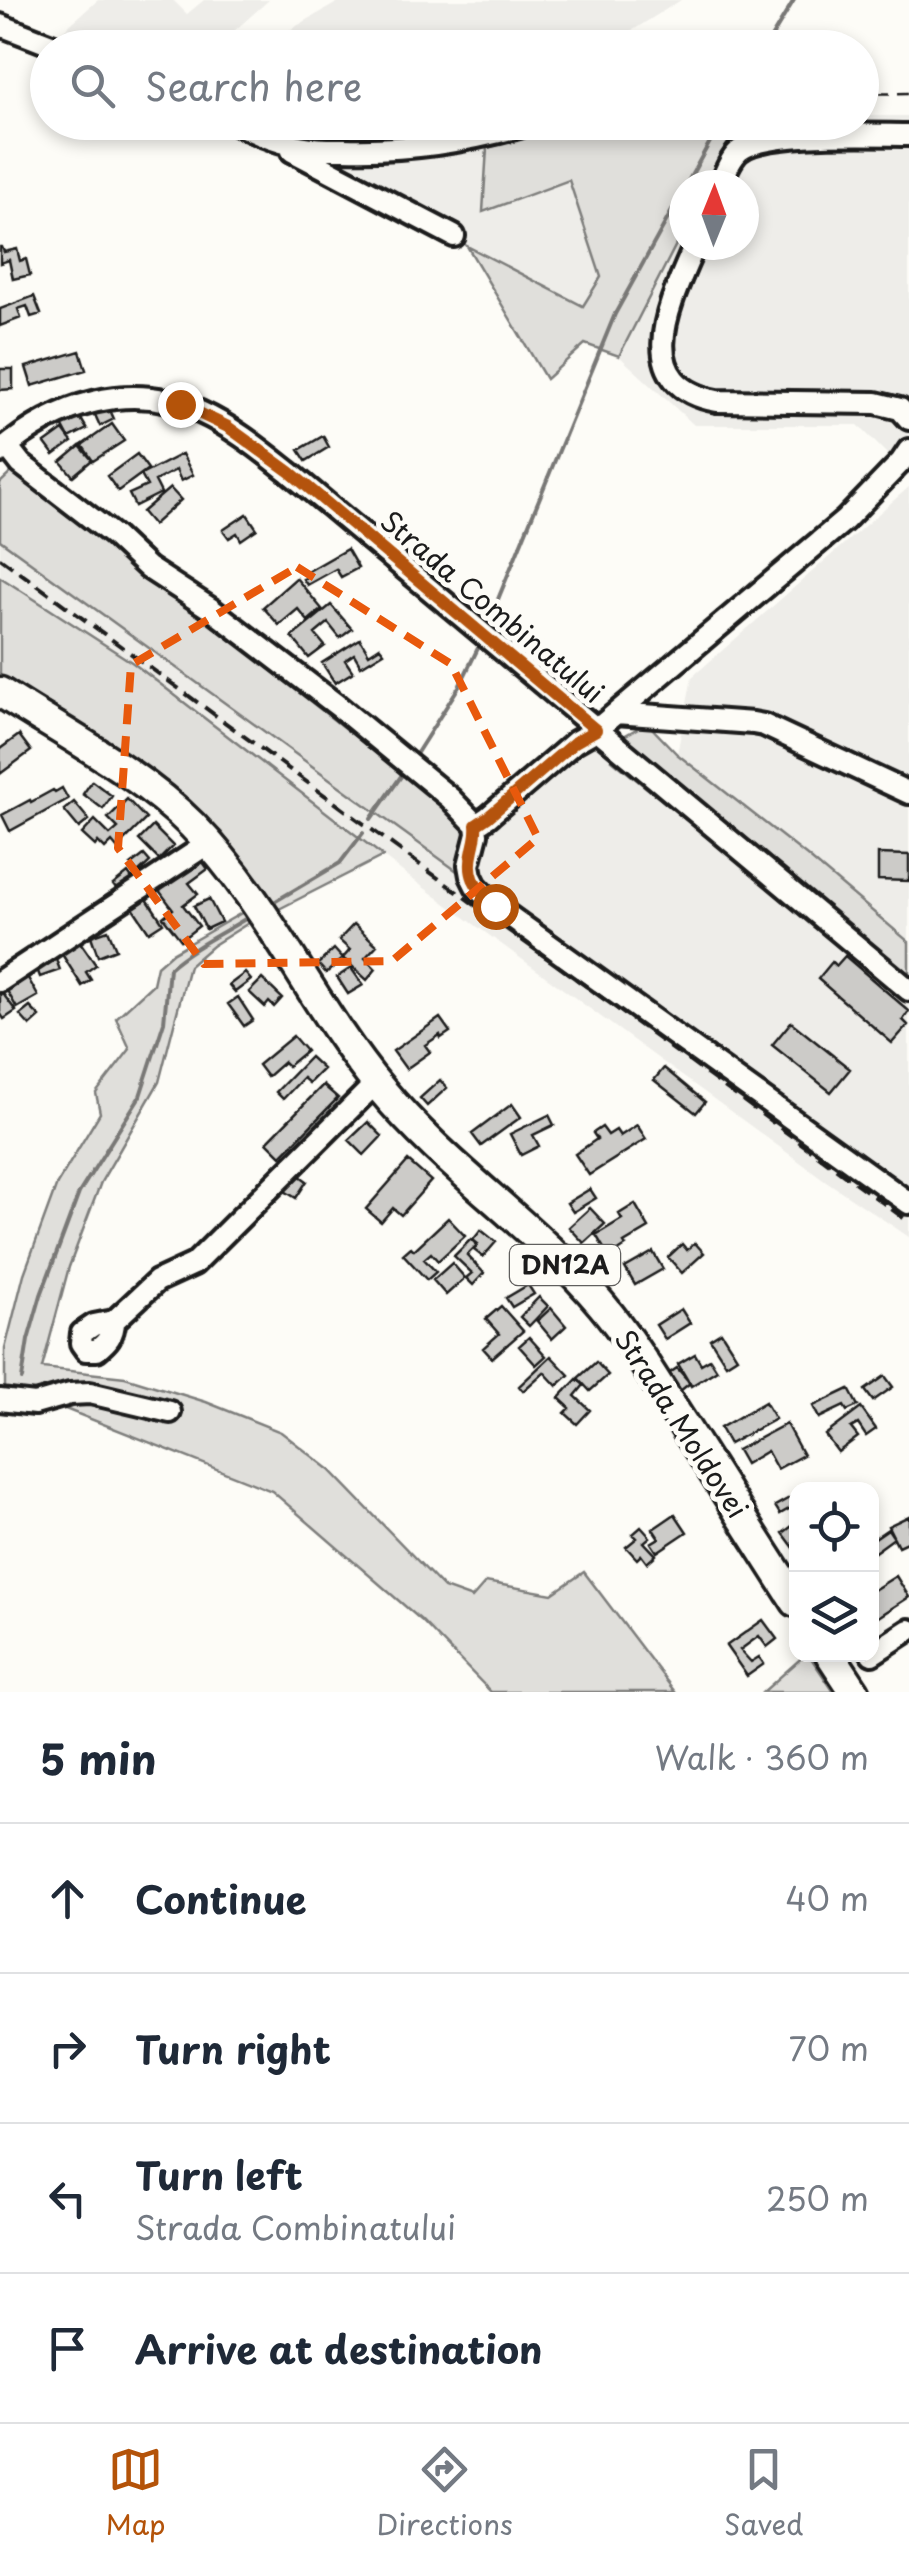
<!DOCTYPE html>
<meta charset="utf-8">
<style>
body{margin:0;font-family:"Playpen Sans",sans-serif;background:#f6f6f7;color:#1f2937}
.controls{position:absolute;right:30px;bottom:30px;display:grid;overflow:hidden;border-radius:20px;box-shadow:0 5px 15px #0003}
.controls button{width:90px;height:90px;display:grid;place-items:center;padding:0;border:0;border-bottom:2px solid #e0e1e3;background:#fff;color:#1f2937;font:50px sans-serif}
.compass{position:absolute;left:669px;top:170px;width:90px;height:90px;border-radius:50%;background:#fff;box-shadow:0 5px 15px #0003;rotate:1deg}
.stop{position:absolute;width:30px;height:30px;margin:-22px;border:8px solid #b45309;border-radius:50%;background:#fff}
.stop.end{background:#b45309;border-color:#fff;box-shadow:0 2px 10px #0008}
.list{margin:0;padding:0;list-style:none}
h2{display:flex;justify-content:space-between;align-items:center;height:130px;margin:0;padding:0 40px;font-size:42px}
h2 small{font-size:32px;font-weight:400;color:#747a83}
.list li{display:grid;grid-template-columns:65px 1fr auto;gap:30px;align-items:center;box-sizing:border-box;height:150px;padding:0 40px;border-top:2px solid #e0e1e3}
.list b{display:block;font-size:38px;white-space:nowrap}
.list p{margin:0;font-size:32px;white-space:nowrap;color:#747a83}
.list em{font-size:32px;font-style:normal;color:#747a83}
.icon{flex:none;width:55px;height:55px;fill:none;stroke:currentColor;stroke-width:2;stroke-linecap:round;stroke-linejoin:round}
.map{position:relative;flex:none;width:909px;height:1692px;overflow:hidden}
.search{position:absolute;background:#fff;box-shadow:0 5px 15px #0003;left:30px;right:30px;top:30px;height:110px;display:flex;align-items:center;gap:25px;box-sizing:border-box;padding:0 35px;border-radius:55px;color:#747a83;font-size:38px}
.sheet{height:730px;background:#fff}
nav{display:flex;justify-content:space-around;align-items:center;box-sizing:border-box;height:140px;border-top:2px solid #e0e1e3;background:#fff;font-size:28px;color:#747a83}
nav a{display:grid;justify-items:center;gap:5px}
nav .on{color:#b45309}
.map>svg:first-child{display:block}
</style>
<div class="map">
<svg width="909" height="1692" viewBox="0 0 909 1692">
<rect width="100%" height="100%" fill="#fdfcf7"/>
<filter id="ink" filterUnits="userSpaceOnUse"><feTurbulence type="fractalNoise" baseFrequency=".01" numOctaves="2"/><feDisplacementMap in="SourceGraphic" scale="20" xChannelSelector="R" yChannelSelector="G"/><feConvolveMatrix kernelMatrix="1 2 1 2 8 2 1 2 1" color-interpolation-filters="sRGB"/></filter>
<g filter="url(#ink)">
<path fill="#eeede9" d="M98,0H173L187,14L204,0H269L216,47H73L57,36Z
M342,0H681L625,35L642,47H260Z
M862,116H909V476L858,425H694L619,356L684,229V245H744V185H706L738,123L862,122Z
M213,122L573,123L487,148L483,211L569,180L601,277L583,306L467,246L212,126Z
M909,487V942L807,856L677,754L692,677Z
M0,540L460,873L484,838L590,742L909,1000V1237L826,1181L408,876L133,663L0,577Z"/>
<path fill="#e0dfdb" stroke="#7e7e7c" stroke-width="2.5" d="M573,123H738L706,185H684V229L619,356L585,344L546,379L467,246L583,306L601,277L569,180L483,212L487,148Z
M18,466L43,491L484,838L461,874L0,540V483Z
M0,577L133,663L383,856L279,909L221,832L75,719L0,675Z
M647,723L677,754L807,856L909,942V1000L612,760L624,736Z
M245,911L250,922L212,946L189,966L159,1082L101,1182L69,1267L42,1368L125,1377L206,1402L281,1432L330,1470L444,1588L472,1598L486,1582L552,1594L584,1572L675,1692H491L421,1620L272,1491L30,1395L5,1388V1349L24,1274L57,1184L100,1113L96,1093L130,1049L116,1018L153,984L157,966L172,953Z
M806,1654L809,1655L834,1692H763Z"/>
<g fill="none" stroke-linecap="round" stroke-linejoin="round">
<path stroke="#797876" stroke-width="4" d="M765,48L794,0
M686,185L721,122
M487,626L615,314L684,189
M413,759L460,685L480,644
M371,819L404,772
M269,905L340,863L363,833
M22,1379L28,1340L41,1295L79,1193L140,1096L164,1022L169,968C193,947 223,933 250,916"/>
</g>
<path fill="#cccbc8" stroke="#1c1c1c" stroke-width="2.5" d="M0,247H2L4,252L17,249L20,261L26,259L30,275L13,279L9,260L0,263Z
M34,296L41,314L31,317L27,306L18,309L21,318L0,326V309Z
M80,351L86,370L32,386L26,367Z
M0,369H13V389L0,390Z
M106,401L114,419L100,426L92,408Z
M78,414L87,429L69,438L61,423Z
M112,424L124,441L93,461L82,445Z
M63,430L72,442L54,455L45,443Z
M323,436L329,447L306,461L299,450Z
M80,446L92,460L73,476L61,462Z
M137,454L148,469L118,491L107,476Z
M182,454L193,475L181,481L176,470L155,481L161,493L135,506L129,494L147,486L141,475Z
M170,488L181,500L153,525L142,512Z
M247,514L257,529L241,540L237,533L229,538L223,530Z
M347,549L358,568L341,577L336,569L307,585L303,579L307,577L305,573Z
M296,578L322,609L308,621L298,609L279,625L263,607Z
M331,605L352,629L340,638L328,623L315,634L325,646L309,658L292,637Z
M360,639L369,654L380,647L384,652L361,666L354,654L345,660L353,672L335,683L322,663Z
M19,735L31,751L0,774V749Z
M92,781L112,796L103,809L83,794Z
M62,788L68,799L10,831L2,815L30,800L31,802L53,790L55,792Z
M127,799L146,819L117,848L112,842L105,849L98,842L95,846L82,834L95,820L110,835L118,828L108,818Z
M74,802L89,820L79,828L64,810Z
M153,826L173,846L159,860L139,840Z
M197,854L208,869L189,883L198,894L183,905L199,926L181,940L163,917L173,909L155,885Z
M878,854L909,855V881L878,880Z
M144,855L150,862L138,873L131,865Z
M128,873L135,883L120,894L113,885Z
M147,899L163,923L149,932L133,908Z
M209,899L221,922L206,929L194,906Z
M354,924L377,945L365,958L376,969L367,980L343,958L350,950L339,940Z
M108,930L116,949L98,956L91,936Z
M78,939L96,965L86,972L91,980L82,986L60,951Z
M334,949L343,959L326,973L318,964Z
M54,954L60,970L40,977L34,961Z
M845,956L909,1011L903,1020L908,1025L892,1043L818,979L832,962L836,966Z
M351,968L363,985L348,994L337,977Z
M23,969L38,996L17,1008L2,982Z
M245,973L251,980L235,992L229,985Z
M262,979L282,998L274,1007L269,1002L265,1007L249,992Z
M0,990L16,1011L4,1019L0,1013Z
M238,997L253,1020L244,1026L228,1004Z
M30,1007L40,1017L30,1026L20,1015Z
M440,1018L450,1032L441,1038L440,1035L425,1045L430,1052L406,1069L393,1051Z
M791,1022L850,1069L831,1092L772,1045Z
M293,1036L306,1051L288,1066L284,1062L267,1077L258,1065Z
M310,1057L323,1069L309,1083L303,1078L283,1099L276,1092Z
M664,1068L705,1102L696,1113L654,1080Z
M440,1080L447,1088L427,1106L420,1098Z
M323,1085L338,1098L281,1156L267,1142Z
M512,1104L521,1117L481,1146L472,1134Z
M549,1115L554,1125L533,1135L539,1146L521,1155L510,1134Z
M368,1122L382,1136L364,1155L349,1140Z
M637,1125L646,1139L589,1175L575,1154L597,1139L593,1133L602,1127L608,1135L616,1130L620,1136Z
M408,1161L431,1181L401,1215L393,1208L381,1222L366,1209Z
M296,1173L307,1181L296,1198L280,1188Z
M590,1189L596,1198L573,1212L567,1203Z
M635,1204L649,1228L624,1243L626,1246L609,1257L596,1235L622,1219L619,1214Z
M590,1208L605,1224L584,1243L569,1227Z
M448,1218L465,1236L438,1261L431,1253L424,1259L436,1272L427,1280L403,1254L411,1247L414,1250Z
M481,1230L496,1242L483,1257L474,1250L478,1244L473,1240Z
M471,1239L477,1245L467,1255L484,1273L473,1285L466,1278L472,1273L454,1256Z
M695,1243L704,1253L682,1273L668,1257L682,1244L687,1250Z
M653,1252L663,1269L635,1285L625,1268Z
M452,1263L465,1278L446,1295L433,1280Z
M528,1285L534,1294L512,1307L506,1298Z
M539,1297L548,1306L529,1326L520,1317Z
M501,1306L523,1331L492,1358L483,1348L499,1334L486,1319Z
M551,1308L566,1326L552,1339L537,1321Z
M681,1309L690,1323L665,1339L656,1325Z
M721,1332L737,1357L726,1364L710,1339Z
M529,1337L546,1356L536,1365L519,1346Z
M695,1354L701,1364L710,1359L717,1370L691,1386L678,1364Z
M551,1356L569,1375L557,1386L544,1372L523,1391L519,1386Z
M596,1362L608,1375L590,1391L578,1378Z
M677,1368L690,1383L680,1391L667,1375Z
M885,1376L893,1387L873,1401L865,1390Z
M577,1379L584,1385L575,1396L590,1410L577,1424L565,1413L570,1408L559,1398Z
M849,1389L858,1406L847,1411L844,1406L819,1418L813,1406Z
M765,1402L775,1419L729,1444L720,1428Z
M861,1408L876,1429L866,1436L858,1424L851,1428L858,1437L838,1452L825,1435Z
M786,1424L803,1455L777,1469L767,1451L745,1464L737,1450Z
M793,1496L796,1505L780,1514L775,1506Z
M675,1514L687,1532L657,1552L651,1543L659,1538L653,1529Z
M909,1516V1541L898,1546L888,1526Z
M796,1523V1547L794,1548L783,1533Z
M641,1527L650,1537L644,1542L656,1555L647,1563L641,1555L637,1559L626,1547L637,1538L633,1534Z
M888,1529L894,1538L872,1554V1540Z
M896,1576L909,1597L872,1621V1591Z
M763,1620L777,1639L767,1647L759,1636L740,1650L751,1662L759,1657L764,1664L747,1676L726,1646Z"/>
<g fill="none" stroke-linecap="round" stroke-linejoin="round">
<defs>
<path id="minor" d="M0,25L59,48
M233,122C251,131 270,140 290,144C308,149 326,149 344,149C405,151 460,143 519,127
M292,151L454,236
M720,185C725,173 730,159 739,151C765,130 872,135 909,135
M695,245C672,299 627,384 717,401L876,403L900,409L909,419
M7,446L21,464L113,535L148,568L211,609L338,706L450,798L476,825L477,834L469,865L471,876L476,886L495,906L909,1203
M0,452C56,404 130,379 200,412C233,427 261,450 289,472L909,990
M616,713L753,723L764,725L909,793
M476,825L488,817L575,742L596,730L845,520L901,462L909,450
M0,981L209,843
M114,1321C114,1335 107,1342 97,1350H86L81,1343L82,1333L94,1325L114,1321L157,1281L194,1264L376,1083
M0,1400L35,1404L70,1394L90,1393L170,1412
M872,1654L909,1630"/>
<path id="major" d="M0,692C63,733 139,772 192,825C269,903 312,1006 381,1089C447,1169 536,1226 602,1305C633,1342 657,1384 683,1424C720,1483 758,1543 796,1602
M830,1654L855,1692"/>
</defs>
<use href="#minor" stroke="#1c1c1c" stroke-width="28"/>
<use href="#major" stroke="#1c1c1c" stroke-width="35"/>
<path stroke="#1c1c1c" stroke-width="2.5" stroke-dasharray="10 8" stroke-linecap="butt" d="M862,94L909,93"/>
<use href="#minor" stroke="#fdfcf7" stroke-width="20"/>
<use href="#major" stroke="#fdfcf7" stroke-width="28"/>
<path stroke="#1c1c1c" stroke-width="4" stroke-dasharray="15 8" stroke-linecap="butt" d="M0,558L909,1222"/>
</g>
</g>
<g fill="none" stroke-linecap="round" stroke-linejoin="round" filter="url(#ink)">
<path stroke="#b45309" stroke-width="12" d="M180,404L228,427L290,472L596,730L575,742L488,817L476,825C477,834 475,840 473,849C466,878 476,886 495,906"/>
</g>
<path fill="none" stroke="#e8590c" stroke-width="8" stroke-dasharray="20 12" stroke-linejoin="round" d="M297,567L451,664L538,838L392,961L204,964L118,848L131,665Z"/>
<g text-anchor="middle" stroke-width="10" stroke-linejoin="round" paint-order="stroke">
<rect fill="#fdfcf7" stroke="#605f5e" stroke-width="2.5" x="510" y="1245" width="110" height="40" rx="8"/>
<g font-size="25" font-weight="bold" fill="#1c1c1c">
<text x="565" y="1274">DN12A</text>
</g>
<g font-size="28" fill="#1c1c1c" stroke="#fdfcf7">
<text transform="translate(492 607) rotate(40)" y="10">Strada Combinatului</text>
<text transform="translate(681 1424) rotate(57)" y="10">Strada Moldovei</text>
</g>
</g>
</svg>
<div class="controls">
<button><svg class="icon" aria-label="locate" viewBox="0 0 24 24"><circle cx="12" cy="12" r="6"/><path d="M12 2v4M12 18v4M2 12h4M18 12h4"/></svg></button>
<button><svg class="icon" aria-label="layers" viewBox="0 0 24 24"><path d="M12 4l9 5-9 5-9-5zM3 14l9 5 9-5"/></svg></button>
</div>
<svg class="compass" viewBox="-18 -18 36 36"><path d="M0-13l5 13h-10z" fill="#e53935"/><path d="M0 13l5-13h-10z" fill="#747a83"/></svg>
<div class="stop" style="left:495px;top:906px"></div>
<div class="stop end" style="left:180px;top:404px"></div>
<div class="search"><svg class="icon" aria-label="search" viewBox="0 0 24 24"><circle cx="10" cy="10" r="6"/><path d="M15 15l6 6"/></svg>Search here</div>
</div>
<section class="sheet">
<h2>5 min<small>Walk · 360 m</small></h2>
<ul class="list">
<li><svg class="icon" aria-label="ahead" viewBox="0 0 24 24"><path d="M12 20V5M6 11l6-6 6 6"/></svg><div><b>Continue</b></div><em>40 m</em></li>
<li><svg class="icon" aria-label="right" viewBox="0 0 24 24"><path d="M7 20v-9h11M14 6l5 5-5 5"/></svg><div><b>Turn right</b></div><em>70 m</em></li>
<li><svg class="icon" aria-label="left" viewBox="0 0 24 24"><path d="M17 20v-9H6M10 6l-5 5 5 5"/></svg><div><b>Turn left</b><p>Strada Combinatului</p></div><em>250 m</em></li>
<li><svg class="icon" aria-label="arrive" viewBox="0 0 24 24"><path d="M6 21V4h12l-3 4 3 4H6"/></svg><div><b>Arrive at destination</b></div></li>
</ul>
</section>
<nav>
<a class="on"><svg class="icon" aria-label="map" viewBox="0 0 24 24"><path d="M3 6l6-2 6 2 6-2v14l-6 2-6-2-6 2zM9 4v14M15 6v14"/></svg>Map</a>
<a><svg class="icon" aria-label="directions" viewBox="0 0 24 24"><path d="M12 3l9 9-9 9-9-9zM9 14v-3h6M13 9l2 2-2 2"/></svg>Directions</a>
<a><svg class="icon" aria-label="saved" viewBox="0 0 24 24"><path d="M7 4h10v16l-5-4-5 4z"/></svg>Saved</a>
</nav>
